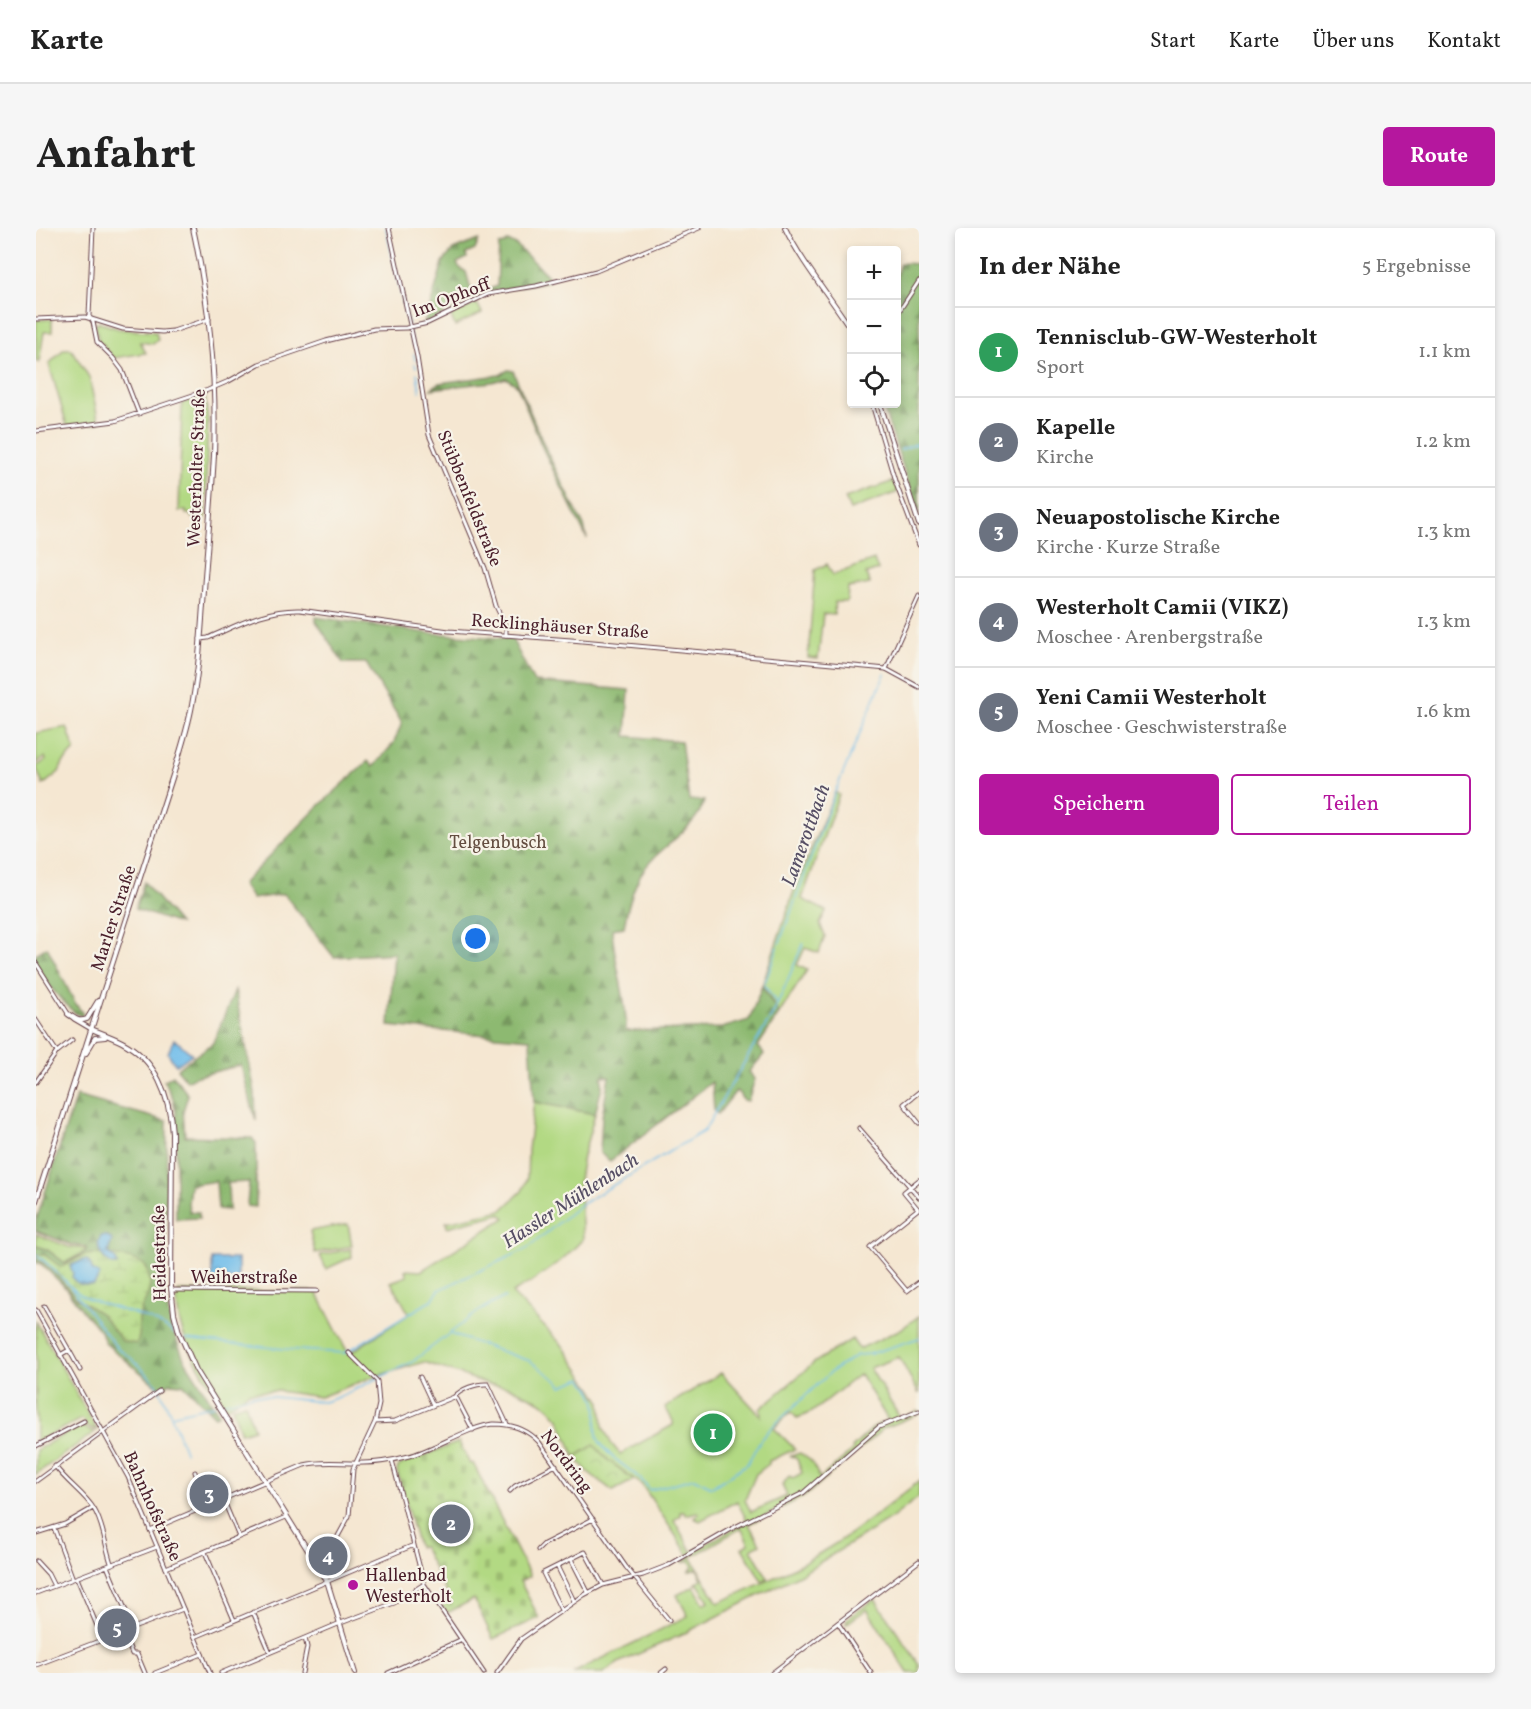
<!DOCTYPE html>
<html lang="de">
<meta charset="utf-8">
<style>
body{margin:0;font-family:Vollkorn,serif;background:#f6f6f6;color:#222}
.controls{position:absolute;right:18px;top:18px;display:grid;overflow:hidden;border-radius:6px;box-shadow:0 3px 9px #0003}
.controls button{width:54px;height:54px;display:grid;place-items:center;padding:0;border:0;border-bottom:2px solid #e0e0e0;background:#fff;color:#222;font:30px sans-serif}
.you{position:absolute;left:440px;top:711px;width:21px;height:21px;margin:-15px;border:4px solid #fff;border-radius:50%;background:#1a73e8;box-shadow:0 0 0 9px #1a73e833}
.badge{display:grid;place-items:center;width:39px;height:39px;border-radius:50%;background:#b5179e;color:#fff;font-size:20px;font-weight:700}
.pin{position:absolute;translate:-50% -50%;border:3px solid #fff;box-shadow:0 2px 6px #0006}
.list{margin:0;padding:0;list-style:none}
h2{display:flex;justify-content:space-between;align-items:center;height:78px;margin:0;padding:0 24px;font-size:26px}
h2 small{font-size:20px;font-weight:400;color:#767676}
.list li{display:grid;grid-template-columns:39px 1fr auto;gap:18px;align-items:center;box-sizing:border-box;height:90px;padding:0 24px;border-top:2px solid #e0e0e0}
.list b{display:block;font-size:22px;white-space:nowrap}
.list p{margin:0;font-size:20px;white-space:nowrap;color:#767676}
.list em{font-size:20px;font-style:normal;color:#767676}
.actions{display:flex;gap:12px;padding:18px 24px}
.actions a{flex:1;padding:14px 0;border:2px solid #b5179e;border-radius:6px;text-align:center;font-size:21px;color:#b5179e}
.actions .main{background:#b5179e;color:#fff}
.icon{flex:none;width:33px;height:33px;fill:none;stroke:currentColor;stroke-width:2;stroke-linecap:round;stroke-linejoin:round}
.map{position:relative;flex:none;width:883px;height:1445px;overflow:hidden;border-radius:6px}
header{display:flex;align-items:center;gap:36px;box-sizing:border-box;height:84px;padding:0 30px;background:#fff;border-bottom:2px solid #e0e0e0}
header strong{font-size:28px}
nav{display:flex;gap:33px;margin-inline-start:auto;font-size:21px}
.intro{display:flex;align-items:center;justify-content:space-between;box-sizing:border-box;height:144px;padding:0 36px}
h1{margin:0;font-size:42px}
.button{padding:15px 27px;border-radius:6px;background:#b5179e;color:#fff;font-size:21px;font-weight:700}
main{display:flex;gap:36px;padding:0 36px}
aside{flex:1;background:#fff;border-radius:6px;box-shadow:0 3px 9px #0003}
.map>svg:first-child{display:block}
</style>
<header>
<strong>Karte</strong>
<nav><a>Start</a><a>Karte</a><a>Über uns</a><a>Kontakt</a></nav>
</header>
<div class="intro"><h1>Anfahrt</h1><a class="button">Route</a></div>
<main>
<div class="map">
<svg width="883" height="1445" viewBox="0 0 883 1445">
<defs>
<pattern id="forest-firs" width="22" height="20" patternUnits="userSpaceOnUse" patternTransform="scale(1.5)"><rect width="22" height="20" fill="#8db971"/><path d="M5 1l3.5 6h-7zM16 11l3.5 6h-7z" fill="#75965d"/></pattern>
<pattern id="wetland-marsh" width="20" height="14" patternUnits="userSpaceOnUse" patternTransform="scale(1.5)"><rect width="20" height="14" fill="#b2d983"/><path d="M1 5h8M5 5V1M11 12h8M15 12V8" fill="none" stroke="#9bba71"/></pattern>
<pattern id="cemetery-stones" width="16" height="16" patternUnits="userSpaceOnUse" patternTransform="scale(1.5)"><rect width="16" height="16" fill="#b2d983"/><path d="M2 7V4a2 2 0 0 1 4 0v3zM10 15v-3a2 2 0 0 1 4 0v3z" fill="#9bba71"/></pattern>
<pattern id="park-crowns" width="20" height="18" patternUnits="userSpaceOnUse" patternTransform="scale(1.5)"><rect width="20" height="18" fill="#b2d983"/><path d="M2 6a3 3 0 1 1 6 0M12 15a3 3 0 1 1 6 0" fill="none" stroke="#9bba71"/></pattern>
<pattern id="water-ripples" width="26" height="14" patternUnits="userSpaceOnUse" patternTransform="scale(1.5)"><rect width="26" height="14" fill="#71bdea"/><path d="M2 4q2-2 4 0t4 0M15 11q2-2 4 0t4 0" fill="none" stroke="#5f99be"/></pattern>
</defs>
<rect width="100%" height="100%" fill="#f7f3e8"/>
<filter id="ink" filterUnits="userSpaceOnUse"><feTurbulence type="fractalNoise" baseFrequency=".0167" numOctaves="2"/><feDisplacementMap in="SourceGraphic" scale="12" xChannelSelector="R" yChannelSelector="G"/><feConvolveMatrix kernelMatrix="1 2 1 2 8 2 1 2 1" color-interpolation-filters="sRGB"/></filter>
<filter id="wash" filterUnits="userSpaceOnUse"><feTurbulence type="fractalNoise" baseFrequency=".008" numOctaves="4" result="noise"/><feDisplacementMap in="SourceGraphic" scale="24" xChannelSelector="R" yChannelSelector="G"/><feGaussianBlur stdDeviation="1.35" result="paint"/><feColorMatrix in="noise" values="0 0 0 0 0 0 0 0 0 0 0 0 0 0 0 0 0 1.4 0 .05"/><feComposite in="paint" operator="in"/></filter>
<g filter="url(#wash)">
<rect width="100%" height="100%" fill="#f5e7d2"/>
<path fill="#b2d983" stroke="#7e7c57" stroke-width="1.5" fill-rule="evenodd" d="M441,75L446,85L419,98L415,88Z
M16,91V104H8L3,135L0,133V92Z
M62,94L83,101L120,104L122,112L117,116L104,114L110,125L78,130L63,114L59,96Z
M28,121H35L53,149L63,195L31,198L13,136Z
M169,167L172,194L169,291L162,293L161,289L156,290L154,286H150V283H143L146,175Z
M858,253L862,264L814,282L809,270Z
M838,332L842,342L830,346L834,356L812,360L811,374H799L798,387L787,386L782,431L772,430L779,342L791,336L797,347Z
M31,499L39,522L27,535L23,544L7,557L0,539L10,532L9,529L0,535V505Z
M799,564L803,567L802,569L766,671L790,683L784,696L789,708L783,725L769,720L761,737L771,742L743,786L726,758L759,660Z
M498,874L559,886L547,928L543,952L547,1011C524,1036 506,1048 476,1065L527,1118L565,1174L567,1198L575,1215L584,1226L637,1197V1193L629,1179L685,1145L725,1188L724,1181L779,1134L816,1111L823,1121L865,1101L883,1088V1166L863,1129L834,1140L864,1190L883,1183V1186L848,1200L769,1268L713,1296L724,1316L715,1321L732,1350L726,1353L706,1320L713,1316L705,1300L655,1329L682,1375C720,1358 759,1341 794,1319C825,1300 854,1276 883,1253V1269L856,1290L765,1346L645,1407L584,1434L567,1445H537L652,1388L641,1367L658,1358L668,1376L673,1373L662,1356H659L666,1351L661,1341L652,1344L657,1339L653,1332L648,1335L647,1333L654,1329L606,1257L572,1232L558,1218L539,1229L523,1191L514,1181L507,1175L474,1159L452,1156L388,1134L334,1150L284,1169L242,1163L213,1164L189,1181C168,1146 139,1109 141,1066L143,1063H280L310,1121L314,1125L373,1086L355,1054L371,1048L369,1042L385,1043L469,990L464,986L411,999L410,994L466,982L486,963L491,951L492,922ZM824,1146L852,1192L839,1198L816,1220L817,1222L784,1250L775,1233L764,1225L755,1228L761,1231L766,1245L757,1250L753,1248L746,1257L751,1268L715,1284L709,1272L720,1246L733,1236V1233L759,1221L738,1200L755,1184L761,1190L776,1184ZM701,1273L711,1293L656,1324L638,1292L644,1288V1284H648L649,1287L661,1284L663,1285L658,1290L664,1293Z
M312,996L316,1018L279,1025L274,1003Z
M0,1006L33,1019L50,1021L49,1024L29,1035L10,1021L0,1018Z
M315,1021L316,1029L290,1041L284,1027Z
M0,1093L61,1202L50,1198L49,1193L45,1191L0,1214Z
M209,1175L218,1201L205,1205L196,1179Z
M47,1196L48,1200L59,1204L0,1246V1222Z
M839,1371L883,1436V1445H872L831,1381L810,1396L811,1391Z"/>
<path fill="url(#forest-firs)" stroke="#6c6c4e" stroke-width="1.5" d="M443,12L439,22L430,26L431,30L421,35L423,39L430,44L436,65L446,62L448,59L450,63L461,58L463,17L469,16L472,13L480,17L512,48L513,53L449,65L386,97L391,89L407,34L417,22Z
M864,35L883,36V287L846,176H860L861,45Z
M472,142L477,143L511,224L548,298L551,311L507,221L481,157L470,150L456,154L395,161L403,155L464,147Z
M280,389L392,405L476,411L498,454L593,462L590,508L645,513L653,572L669,573C656,606 621,619 605,646C596,662 591,682 588,699L576,701C578,736 591,768 590,803L686,800L713,792L726,758L743,786L722,818L728,826L713,844L719,851L712,873L707,872L702,864L700,863L682,886L678,883L676,854L574,933L564,925L566,889L573,848H566V859L559,886L498,874L494,811L353,798L358,725L298,729L248,666L216,671L206,656L282,579L332,533L337,539L357,516L366,495L330,435H307L280,393Z
M108,654L143,696L99,681Z
M11,719L38,773L47,786L45,788C32,783 5,749 0,736C0,735 0,727 0,726Z
M199,762L219,865L220,893L205,837L158,849L151,853L141,841L177,815Z
M137,847L152,867L147,883L149,908L216,910L220,915V979L211,978L213,954L192,955L193,982L182,981L180,953L154,957L152,976L154,984H163V990L140,991V885L137,870L128,853Z
M40,868L131,893L129,1068L135,1098L148,1131L183,1186L179,1188L147,1156L134,1155L123,1162L121,1158L69,1115L65,1103L49,1086L27,1057L4,1035H0V1018L10,1021L29,1035L49,1024L51,1019L36,1017L0,1003V993Z"/>
<path fill="url(#wetland-marsh)" stroke="#7e7c57" stroke-width="1.5" d="M3,1026L9,1027L25,1039C33,1036 41,1029 50,1027C63,1025 98,1028 108,1037C113,1041 113,1050 114,1055C114,1067 107,1075 104,1085C100,1095 107,1106 100,1116L86,1113L65,1086L40,1070L21,1047L1,1030V1027Z"/>
<path fill="url(#cemetery-stones)" stroke="#7e7c57" stroke-width="1.5" d="M423,1214L434,1236L437,1235L494,1348L484,1353L503,1390L457,1411L438,1371L411,1385L404,1375L411,1373V1366L387,1319H382L361,1243L362,1239L364,1237Z"/>
<path fill="url(#park-crowns)" stroke="#7e7c57" stroke-width="1.5" d="M558,1217L572,1232L598,1252L577,1263L552,1244L539,1229Z"/>
<path fill="url(#water-ripples)" stroke="#5e6e8a" stroke-width="1.5" d="M138,811L156,826L141,837L138,835L132,825Z
M65,1008H71L76,1012L72,1024L79,1030L82,1037H76C66,1029 58,1021 65,1008Z
M176,1031H202V1051H176Z
M47,1032H51L55,1037L56,1042L64,1047L58,1057C49,1057 41,1058 36,1049L37,1045L34,1038Z"/>
<g fill="none" stroke-linecap="round" stroke-linejoin="round">
<path stroke="#71bdea" stroke-width="1.5" d="M350,0L372,97
M373,103L377,117
M378,126L379,132
M379,136L380,139
M381,145L384,163
M864,222L883,215
M741,776L728,757L799,564L849,446
M0,1027C20,1039 32,1062 53,1071C82,1083 114,1086 139,1106
M29,1052L82,1121L95,1130L121,1156L135,1187L178,1177
M414,1106L494,1133L523,1154L526,1158L546,1150C552,1158 558,1165 560,1175C563,1187 557,1202 563,1213C576,1235 601,1242 614,1262L658,1250L676,1259L711,1236L725,1211L735,1200L795,1144L821,1127L834,1126L883,1110
M149,1111L248,1121L309,1125L396,1072L403,1062L492,1020L544,977L668,903L738,784L767,716
M183,1176L217,1167L288,1174L303,1169L376,1134L443,1083L469,1069
M135,1187L149,1224"/>
</g>
</g>
<g filter="url(#ink)">
<g fill="none" stroke-linecap="round" stroke-linejoin="round">
<defs>
<path id="minor" d="M57,0L53,88L57,94L61,114L77,130L86,142L103,186
M353,0L381,129L393,207L449,340L460,378L470,399V407
M860,88L883,53
M0,91L49,89L87,101L126,104L137,103L173,91
M836,176L859,253L883,317
M0,203L79,193L172,162L193,153L223,136L290,113L338,101L370,100L392,95L452,66L500,58L560,43L663,0
M850,441L883,368
M0,792L21,824
M0,854L21,824L36,812
M883,864L868,876L883,895
M823,900L883,969
M882,981L834,1019L871,1063L883,1054
M882,981L868,964L883,952
M135,1062L281,1063
M8,1078L33,1122
M24,1127L33,1122L44,1142
M384,1149L397,1177
M418,1169L421,1171L437,1202
M339,1194L359,1193L418,1169C425,1161 441,1155 452,1156L471,1196
M0,1218L48,1193
M356,1232L388,1356L448,1445
M19,1238C31,1255 48,1265 58,1281C68,1297 69,1318 75,1335
M159,1244L171,1277
M0,1253L123,1163
M474,1263L479,1258L520,1237
M187,1271L203,1309
M18,1300L37,1351
M114,1302L268,1237C287,1232 308,1236 327,1235C342,1235 358,1232 373,1228C397,1222 436,1197 458,1196C476,1196 491,1201 503,1214L590,1339L633,1392
M0,1305L29,1296L57,1280
M502,1322L508,1316L557,1291
M169,1324L198,1392
M535,1331L552,1364
M0,1333L12,1346L18,1358
M71,1338L97,1400
M521,1338L538,1373
M130,1340L250,1289
M294,1343L295,1321L313,1288L317,1241L339,1194L343,1176L341,1153L313,1125
M41,1350L67,1412
M0,1365L121,1319
M525,1382L507,1345L549,1324L567,1357
M217,1384L234,1424
M802,1395L835,1445
M87,1404L96,1426H101L109,1445
M159,1409L378,1317
M0,1437L147,1381
M119,1445L166,1426
M185,1445L302,1396L358,1375L388,1356
M266,1445L271,1419L269,1410
M352,1445L424,1412
M461,1445L485,1411L548,1367L567,1357L607,1347L633,1337L699,1299L767,1265L843,1199L883,1183
M625,1445L630,1441"/>
<path id="tertiary" d="M164,411L172,410C202,397 230,381 264,382L413,403L535,412L840,440L850,441L883,459
M0,735L33,787
M38,791L55,801
M0,1082L92,1249L174,1445
M736,1445L883,1333"/>
<path id="secondary" d="M749,0C767,37 794,68 816,103
M844,176L883,296
M32,786C39,791 43,794 51,791L62,773
M55,801C65,805 76,809 86,814C120,832 134,868 136,905L135,1059L138,1085L143,1104L160,1142L291,1353L319,1445
M50,825L59,810L69,809
M0,973L137,547C144,524 152,500 156,477C165,430 166,383 170,336C173,299 176,263 178,227C181,151 173,74 157,0"/>
</defs>
<use href="#minor" stroke="#643d44" stroke-width="5"/>
<use href="#tertiary" stroke="#643d44" stroke-width="5"/>
<use href="#secondary" stroke="#643d44" stroke-width="6"/>
<use href="#minor" stroke="#fff" stroke-width="3"/>
<use href="#tertiary" stroke="#fff" stroke-width="3"/>
<use href="#secondary" stroke="#fff" stroke-width="4"/>
</g>
</g>
<circle fill="#b5179e" stroke="#f7f3e8" stroke-width="2" cx="317" cy="1357" r="6"/>
<g text-anchor="middle" stroke-width="4.5" stroke-linejoin="round" paint-order="stroke">
<g font-size="18" fill="#4a1f2b" stroke="#f7f3e8">
<text transform="translate(415 69) rotate(-21)" y="6">Im Ophoff</text>
<text transform="translate(160 240) rotate(-88)" y="6">Westerholter Straße</text>
<text transform="translate(434 270) rotate(68)" y="6">Stübbenfeldstraße</text>
<text transform="translate(524 398) rotate(4)" y="6">Recklinghäuser Straße</text>
<text transform="translate(77 690) rotate(-72)" y="6">Marler Straße</text>
<text transform="translate(123 1025) rotate(-91)" y="6">Heidestraße</text>
<text x="208" y="1055">Weiherstraße</text>
<text transform="translate(531 1233) rotate(53)" y="6">Nordring</text>
<text transform="translate(117 1278) rotate(66)" y="6">Bahnhofstraße</text>
</g>
<g font-size="18" fill="#644e41" stroke="#f7f3e8">
<text x="462" y="620">Telgenbusch</text>
</g>
<g font-size="18" fill="#4a1f2b" stroke="#f7f3e8" text-anchor="start">
<text x="329" y="1353">Hallenbad<tspan x="329" dy="21">Westerholt</tspan></text>
</g>
<g font-size="20" font-style="italic" fill="#564e64" stroke="#f7f3e8">
<text transform="translate(769 607) rotate(-70)" y="7">Lamerottbach</text>
<text transform="translate(534 972) rotate(-33)" y="7">Hassler Mühlenbach</text>
</g>
</g>
</svg>
<div class="controls">
<button>+</button>
<button>−</button>
<button><svg class="icon" aria-label="locate" viewBox="0 0 24 24"><circle cx="12" cy="12" r="6"/><path d="M12 2v4M12 18v4M2 12h4M18 12h4"/></svg></button>
</div>
<div class="you"></div>
<div class="pin badge" style="left:677px;top:1205px;background:#2e9e5b">1</div>
<div class="pin badge" style="left:415px;top:1296px;background:#6b7280">2</div>
<div class="pin badge" style="left:173px;top:1266px;background:#6b7280">3</div>
<div class="pin badge" style="left:292px;top:1328px;background:#6b7280">4</div>
<div class="pin badge" style="left:81px;top:1400px;background:#6b7280">5</div>
</div>
<aside>
<h2>In der Nähe<small>5 Ergebnisse</small></h2>
<ul class="list">
<li><span class="badge" style="background:#2e9e5b">1</span><div><b>Tennisclub-GW-Westerholt</b><p>Sport</p></div><em>1.1 km</em></li>
<li><span class="badge" style="background:#6b7280">2</span><div><b>Kapelle</b><p>Kirche</p></div><em>1.2 km</em></li>
<li><span class="badge" style="background:#6b7280">3</span><div><b>Neuapostolische Kirche</b><p>Kirche · Kurze Straße</p></div><em>1.3 km</em></li>
<li><span class="badge" style="background:#6b7280">4</span><div><b>Westerholt Camii (VIKZ)</b><p>Moschee · Arenbergstraße</p></div><em>1.3 km</em></li>
<li><span class="badge" style="background:#6b7280">5</span><div><b>Yeni Camii Westerholt</b><p>Moschee · Geschwisterstraße</p></div><em>1.6 km</em></li>
</ul>
<div class="actions"><a class="main">Speichern</a><a>Teilen</a></div>
</aside>
</main>
